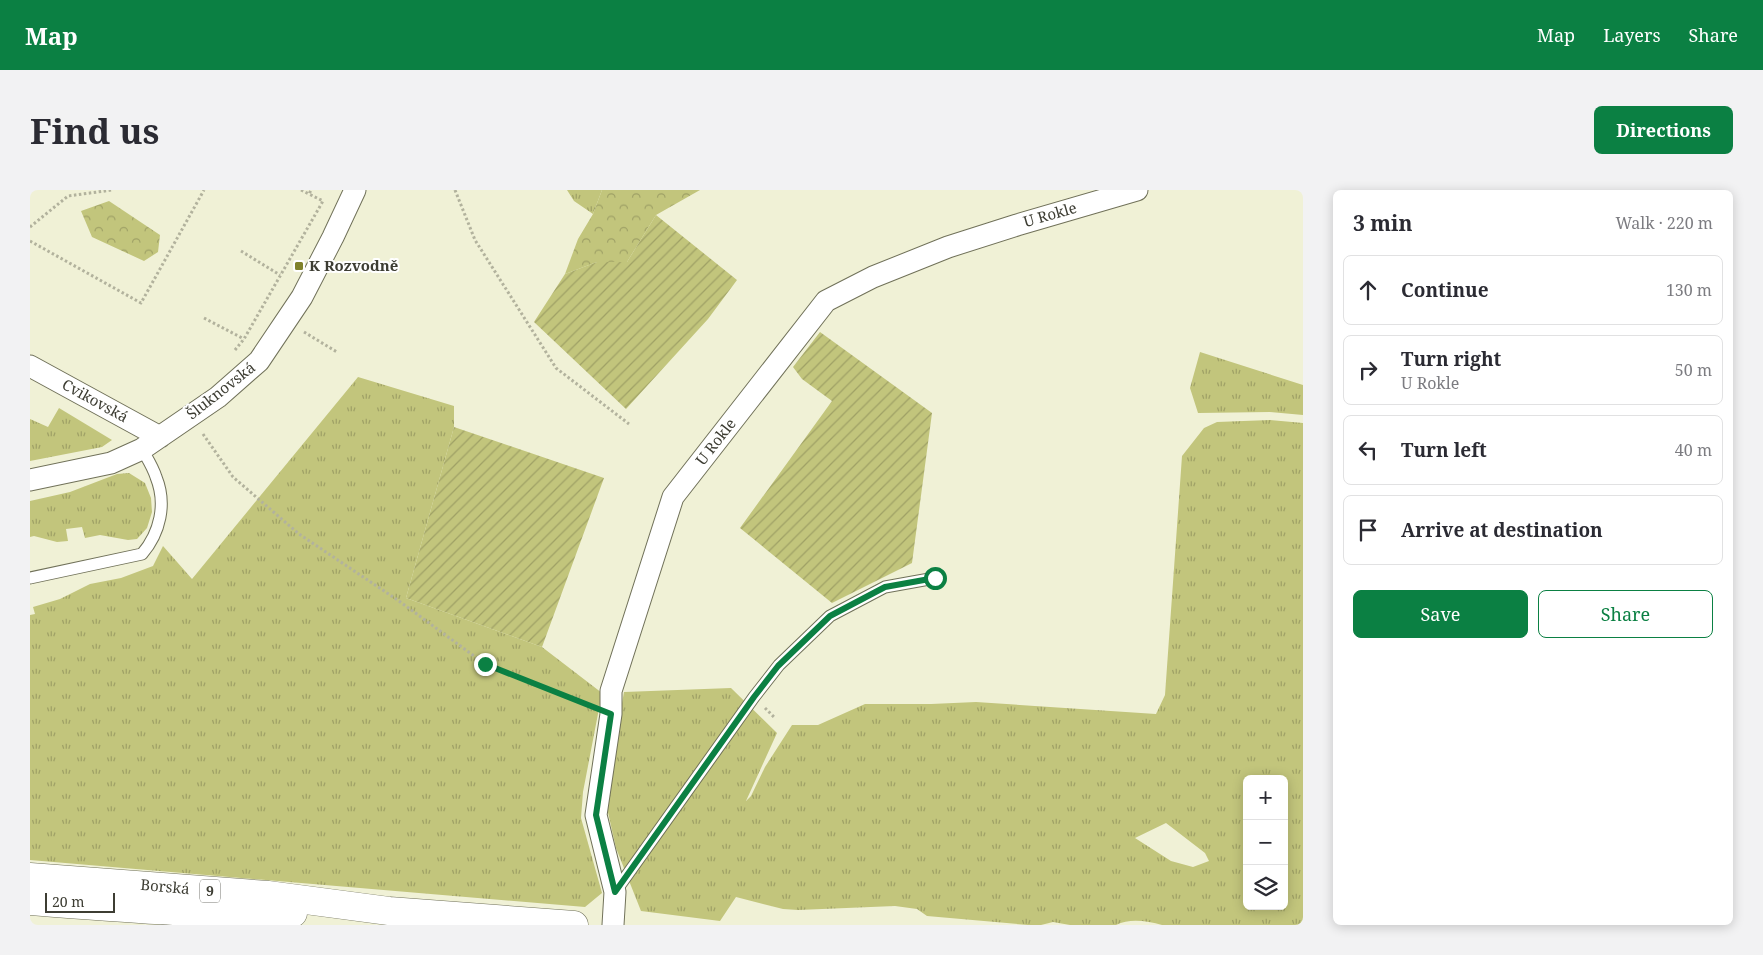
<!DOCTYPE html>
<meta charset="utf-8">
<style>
body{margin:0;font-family:"Noto Serif",serif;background:#f2f2f3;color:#2b2b33}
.controls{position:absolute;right:15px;bottom:15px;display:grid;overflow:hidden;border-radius:8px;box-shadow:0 2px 12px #0003}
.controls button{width:45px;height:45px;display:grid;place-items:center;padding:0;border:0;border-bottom:1px solid #e1e1e2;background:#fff;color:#2b2b33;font:25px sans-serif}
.scale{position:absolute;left:15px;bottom:12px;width:70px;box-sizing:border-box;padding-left:5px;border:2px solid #3d3d33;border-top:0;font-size:14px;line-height:18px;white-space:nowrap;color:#3d3d33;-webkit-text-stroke:4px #fff;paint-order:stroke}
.stop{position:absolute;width:15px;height:15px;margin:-11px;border:4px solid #0b8043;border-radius:50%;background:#fff}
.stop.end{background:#0b8043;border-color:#fff;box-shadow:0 1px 5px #0008}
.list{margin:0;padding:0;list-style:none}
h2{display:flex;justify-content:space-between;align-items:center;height:65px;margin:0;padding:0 20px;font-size:21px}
h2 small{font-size:16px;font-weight:400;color:#7c7c81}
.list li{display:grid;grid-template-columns:32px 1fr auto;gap:15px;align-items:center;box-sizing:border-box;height:70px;margin:0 10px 10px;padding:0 10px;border:1px solid #e1e1e2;border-radius:8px}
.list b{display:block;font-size:19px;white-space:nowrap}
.list p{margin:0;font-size:16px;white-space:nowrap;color:#7c7c81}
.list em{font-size:16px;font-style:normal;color:#7c7c81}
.actions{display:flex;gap:10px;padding:15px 20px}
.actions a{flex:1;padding:11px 0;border:1px solid #0b8043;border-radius:8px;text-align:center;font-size:18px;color:#0b8043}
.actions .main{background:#0b8043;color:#fff}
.icon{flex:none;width:28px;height:28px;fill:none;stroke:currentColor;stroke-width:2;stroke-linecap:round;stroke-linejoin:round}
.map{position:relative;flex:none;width:1273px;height:735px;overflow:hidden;border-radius:8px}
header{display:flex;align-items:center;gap:30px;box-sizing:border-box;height:70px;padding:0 25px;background:#0b8043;color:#fff}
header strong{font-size:24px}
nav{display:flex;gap:28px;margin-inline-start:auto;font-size:18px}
.intro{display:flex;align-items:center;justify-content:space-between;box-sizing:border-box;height:120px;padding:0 30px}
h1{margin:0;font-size:35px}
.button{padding:12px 22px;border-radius:8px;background:#0b8043;color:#fff;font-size:18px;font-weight:700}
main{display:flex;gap:30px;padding:0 30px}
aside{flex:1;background:#fff;border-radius:8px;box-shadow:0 2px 12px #0003}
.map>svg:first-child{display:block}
</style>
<header>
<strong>Map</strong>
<nav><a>Map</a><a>Layers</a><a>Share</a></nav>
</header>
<div class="intro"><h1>Find us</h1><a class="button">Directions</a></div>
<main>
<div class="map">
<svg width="1273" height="735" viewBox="0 0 1273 735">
<defs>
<pattern id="grass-tufts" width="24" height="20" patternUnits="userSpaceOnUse" patternTransform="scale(1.25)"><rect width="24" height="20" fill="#c2c57c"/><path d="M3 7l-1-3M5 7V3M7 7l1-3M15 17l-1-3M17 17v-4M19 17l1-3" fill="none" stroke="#9fa166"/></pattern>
<pattern id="forest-crowns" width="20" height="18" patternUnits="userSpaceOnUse" patternTransform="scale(1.25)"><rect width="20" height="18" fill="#c2c57c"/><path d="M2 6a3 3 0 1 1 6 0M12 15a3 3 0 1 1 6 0" fill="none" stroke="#9fa166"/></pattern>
<pattern id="garden-furrows" width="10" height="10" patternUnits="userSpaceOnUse" patternTransform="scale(1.25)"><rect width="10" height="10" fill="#c2c57c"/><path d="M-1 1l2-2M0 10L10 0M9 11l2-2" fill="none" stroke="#9fa166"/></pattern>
</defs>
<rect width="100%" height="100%" fill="#f0f1d6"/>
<path fill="url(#grass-tufts)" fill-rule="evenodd" d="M537,0H572L563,24L544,11Z
M1170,162L1273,195V225L1240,222L1168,223L1160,198Z
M328,187L424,216V237L376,408L512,457L572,503L553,602L551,628L572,703L555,717L0,670V425L5,424L3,417L30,409L60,394L91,388L123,376L133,356L162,389Z
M29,218L82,250L72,257L0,271V229L18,237Z
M1240,230L1273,233V735H1132C1117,731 1100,728 1086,735H1040L1023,732L1011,735H998L897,726L887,719L865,716L768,720L753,719L706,707L690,731L611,721L586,658L577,618L585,552L594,502L701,498L747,543L716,611L721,606L735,577L762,535H788L835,514H901L946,512L1126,524L1135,505L1152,266L1174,238L1187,232ZM1217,589H1254V716H1217ZM1136,633L1175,663L1179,671L1163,677L1141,671L1105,648Z
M99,283L115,293L121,308L122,322L117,338L107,349L98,350L70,345L55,348L52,337L36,339L38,351L27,352L4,346L0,347V311L40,302L87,284Z"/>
<path fill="url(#forest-crowns)" d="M572,0H670L626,25L597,72H567L535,84L548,49L563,24Z
M79,11L130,45L128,62L114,71L62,47L51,21Z"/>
<path fill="url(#garden-furrows)" d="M626,25L707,90L678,129L596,219L504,132L535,84L567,72H597Z
M790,142L902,223L882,373L802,413L710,338L802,211L772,189L763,177Z
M424,237L574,288L512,457L376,408Z"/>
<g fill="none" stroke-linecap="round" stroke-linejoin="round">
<defs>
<path id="service" d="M0,388L112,364C130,343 137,314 126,287C123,277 117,268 112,259
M585,702L724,507L749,475L800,426L855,397L905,388"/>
<path id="minor" d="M0,176L130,247
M0,290L81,273L112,259L188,207L229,171L272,107L303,47L325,0
M583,735L585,702L566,625L581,524V501L643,307L796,111L843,87L918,57L987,35L1107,0"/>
<path id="primary" d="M0,687L238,705L359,721L544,735
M0,711C87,718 175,725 263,723"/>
</defs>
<use href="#service" stroke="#707159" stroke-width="13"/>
<use href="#minor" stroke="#707159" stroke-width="23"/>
<use href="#primary" stroke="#707159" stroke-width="29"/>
<path stroke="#b2b29d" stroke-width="3" stroke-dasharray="2.5 2.5" stroke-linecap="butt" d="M271,0L279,4L281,0
M425,0L445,50L526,178L599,234
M0,37L38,6L82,0
M0,51L111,113L174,0
M211,61L250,85
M174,128L214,149
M274,142L307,162
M205,160L214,149L293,11L279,4
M173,244L203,287L269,344L369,411L455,474L559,516
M735,518L745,528"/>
<use href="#service" stroke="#fff" stroke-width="11"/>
<use href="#minor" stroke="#fff" stroke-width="21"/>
<use href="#primary" stroke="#fff" stroke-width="28"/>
</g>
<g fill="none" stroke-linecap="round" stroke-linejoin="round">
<path stroke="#0b8043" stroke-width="6" d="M455,474L581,524L566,625L585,702L724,507L748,476L800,426L855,397L905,388"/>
</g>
<rect fill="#80822b" stroke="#fff" stroke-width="2" x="264" y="71" width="10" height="10" rx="2.5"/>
<g text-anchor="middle" stroke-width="4" stroke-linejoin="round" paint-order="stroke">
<rect fill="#fff" stroke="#777770" stroke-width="1" x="170" y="689.5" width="20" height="23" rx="4"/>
<g font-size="14" font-weight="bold" fill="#3d3d33">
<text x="180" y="706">9</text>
</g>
<g font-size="15" fill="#3d3d33" stroke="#fff">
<text transform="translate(1020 25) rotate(-16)" y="5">U Rokle</text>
<text transform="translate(191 201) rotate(-38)" y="5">Šluknovská</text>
<text transform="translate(65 211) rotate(29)" y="5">Cvikovská</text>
<text transform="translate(686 252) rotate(-52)" y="5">U Rokle</text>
<text transform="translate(135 697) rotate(5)" y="5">Borská</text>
</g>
<g font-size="15" font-weight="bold" fill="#3d3d33" stroke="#fff" text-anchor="start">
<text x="279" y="81">K Rozvodně</text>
</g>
</g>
</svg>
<div class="controls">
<button>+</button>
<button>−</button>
<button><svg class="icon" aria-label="layers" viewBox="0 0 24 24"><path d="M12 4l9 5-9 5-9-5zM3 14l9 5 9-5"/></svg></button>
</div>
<div class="scale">20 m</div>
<div class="stop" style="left:905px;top:388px"></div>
<div class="stop end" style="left:455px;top:474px"></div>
</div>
<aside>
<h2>3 min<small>Walk · 220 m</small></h2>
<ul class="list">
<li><svg class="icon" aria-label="ahead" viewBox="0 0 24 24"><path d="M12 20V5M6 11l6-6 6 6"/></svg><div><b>Continue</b></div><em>130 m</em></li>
<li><svg class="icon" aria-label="right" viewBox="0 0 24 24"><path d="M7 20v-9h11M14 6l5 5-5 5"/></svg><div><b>Turn right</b><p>U Rokle</p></div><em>50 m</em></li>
<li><svg class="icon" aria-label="left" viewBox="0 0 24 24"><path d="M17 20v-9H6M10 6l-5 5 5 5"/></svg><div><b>Turn left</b></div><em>40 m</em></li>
<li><svg class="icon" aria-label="arrive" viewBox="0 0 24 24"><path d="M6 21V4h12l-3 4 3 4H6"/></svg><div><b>Arrive at destination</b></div></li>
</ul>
<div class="actions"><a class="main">Save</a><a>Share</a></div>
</aside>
</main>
